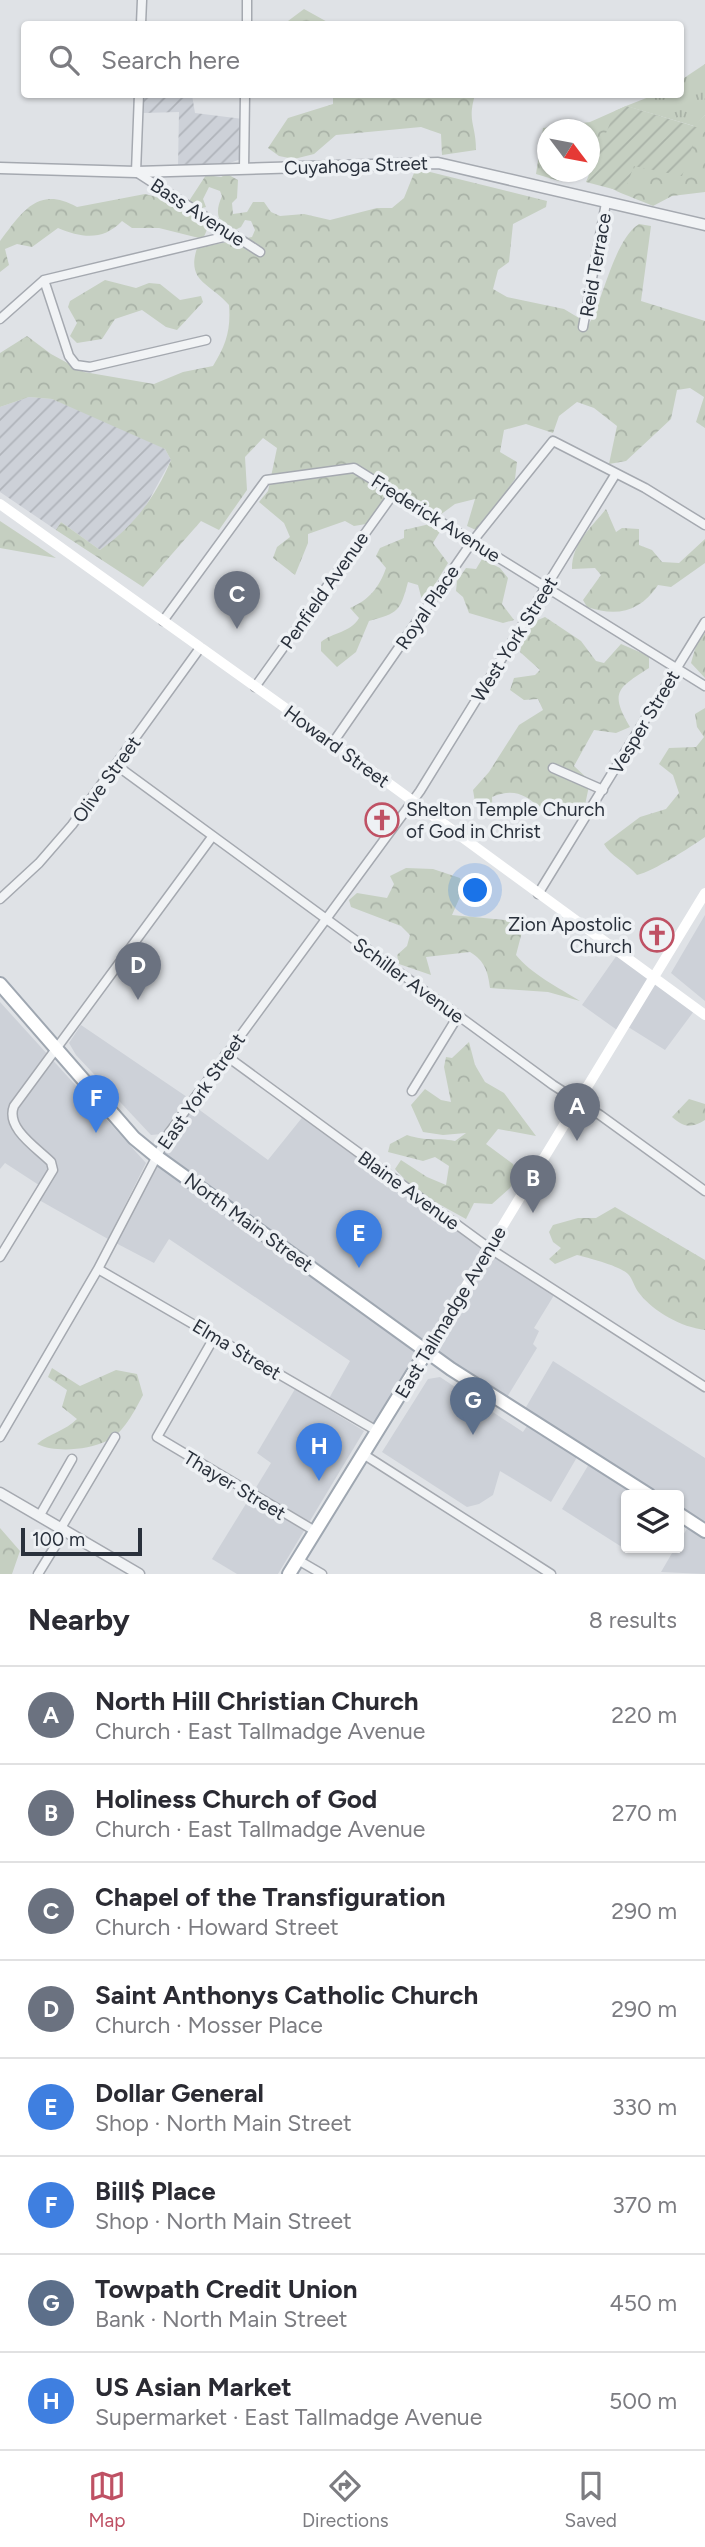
<!DOCTYPE html>
<meta charset="utf-8">
<style>
body{margin:0;font-family:Figtree,sans-serif;background:#f7f7f7;color:#2b2b33}
.controls{position:absolute;right:21px;bottom:21px;display:grid;overflow:hidden;border-radius:7px;box-shadow:0 2px 5px #0004}
.controls button{width:63px;height:63px;display:grid;place-items:center;padding:0;border:0;border-bottom:2px solid #e1e1e2;background:#fff;color:#2b2b33;font:35px sans-serif}
.compass{position:absolute;left:537px;top:119px;width:63px;height:63px;border-radius:50%;background:#fff;box-shadow:0 2px 5px #0004;rotate:122deg}
.scale{position:absolute;left:21px;bottom:18px;width:121px;box-sizing:border-box;padding-left:7px;border:4px solid #2a313c;border-top:0;font-size:19px;line-height:24px;white-space:nowrap;color:#2a313c;-webkit-text-stroke:5px #eef1f4;paint-order:stroke}
.you{position:absolute;left:476px;top:891px;width:24px;height:24px;margin:-18px;border:5px solid #fff;border-radius:50%;background:#1a73e8;box-shadow:0 0 0 10px #1a73e833}
.badge{display:grid;place-items:center;width:46px;height:46px;border-radius:50%;background:#bf5164;color:#fff;font-size:23px;font-weight:700}
.pin{position:absolute;translate:-50% -58px;filter:drop-shadow(0 2px 4px #0008)}
.pin::after{content:'';position:absolute;top:37px;width:24px;height:21px;background:inherit;clip-path:polygon(0 0,100% 0,50% 100%)}
.list{margin:0;padding:0;list-style:none}
h2{display:flex;justify-content:space-between;align-items:center;height:91px;margin:0;padding:0 28px;font-size:30px}
h2 small{font-size:23px;font-weight:400;color:#7c7c81}
.list li{display:grid;grid-template-columns:46px 1fr auto;gap:21px;align-items:center;box-sizing:border-box;height:98px;padding:0 28px;border-top:2px solid #e1e1e2}
.list b{display:block;font-size:26px;white-space:nowrap}
.list p{margin:0;font-size:23px;white-space:nowrap;color:#7c7c81}
.list em{font-size:23px;font-style:normal;color:#7c7c81}
.icon{flex:none;width:38px;height:38px;fill:none;stroke:currentColor;stroke-width:2;stroke-linecap:round;stroke-linejoin:round}
.map{position:relative;flex:none;width:705px;height:1574px;overflow:hidden}
.search{position:absolute;background:#fff;box-shadow:0 2px 5px #0004;left:21px;right:21px;top:21px;height:77px;display:flex;align-items:center;gap:18px;box-sizing:border-box;padding:0 24px;border-radius:7px;color:#7c7c81;font-size:26px}
.sheet{height:875px;background:#fff}
nav{display:flex;justify-content:space-around;align-items:center;box-sizing:border-box;height:98px;border-top:2px solid #e1e1e2;background:#fff;font-size:19px;color:#7c7c81}
nav a{display:grid;justify-items:center;gap:4px}
nav .on{color:#bf5164}
.map>svg:first-child{display:block}
</style>
<div class="map">
<svg width="705" height="1574" viewBox="0 0 705 1574">
<defs>
<pattern id="industrial-furrows" width="10" height="10" patternUnits="userSpaceOnUse" patternTransform="scale(1.75)"><rect width="10" height="10" fill="#cdd1d8"/><path d="M-1 1l2-2M0 10L10 0M9 11l2-2" fill="none" stroke="#b0b4ba"/></pattern>
<pattern id="grass-tufts" width="24" height="20" patternUnits="userSpaceOnUse" patternTransform="scale(1.75)"><rect width="24" height="20" fill="#c5cfc1"/><path d="M3 7l-1-3M5 7V3M7 7l1-3M15 17l-1-3M17 17v-4M19 17l1-3" fill="none" stroke="#a9b2a7"/></pattern>
<pattern id="forest-crowns" width="20" height="18" patternUnits="userSpaceOnUse" patternTransform="scale(1.75)"><rect width="20" height="18" fill="#c5cfc1"/><path d="M2 6a3 3 0 1 1 6 0M12 15a3 3 0 1 1 6 0" fill="none" stroke="#a9b2a7"/></pattern>
<pattern id="garden-furrows" width="10" height="10" patternUnits="userSpaceOnUse" patternTransform="scale(1.75)"><rect width="10" height="10" fill="#c5cfc1"/><path d="M-1 1l2-2M0 10L10 0M9 11l2-2" fill="none" stroke="#a9b2a7"/></pattern>
</defs>
<rect width="100%" height="100%" fill="#dfe2e6"/>
<path fill="#cdd1d8" d="M705,915V1001L671,973Z
M617,955L648,979L617,1030L582,1005Z
M653,980L694,1011L665,1050L625,1025Z
M0,1002L146,1163L108,1239L39,1200L45,1189L5,1163L0,1169Z
M81,1025L187,1097L162,1134L151,1135L76,1055L69,1043Z
M190,1103L268,1160L305,1114L556,1292L534,1328L539,1331L533,1344L537,1348L504,1402L426,1352L377,1431L327,1402L350,1361L169,1239L154,1263L112,1241Z
M553,1361L705,1458V1574L661,1572L675,1548H679V1542L691,1522L679,1514V1495H626L625,1549L562,1509L592,1459L580,1452L551,1502L500,1471L493,1495L479,1504L467,1507L382,1452L428,1379L440,1377L523,1432L531,1420L522,1414Z
M295,1389L364,1431L278,1574H237L212,1559L271,1463L257,1453Z"/>
<path fill="url(#industrial-furrows)" d="M144,95H192L195,113L243,119L241,159L227,164L178,166L179,112L143,113Z
M29,397L52,399L125,428L165,449L171,460L143,511L124,534L100,550L61,522L56,530L0,492V407Z"/>
<path fill="url(#grass-tufts)" d="M705,64V115L694,126L626,106L654,95L680,94L681,80Z"/>
<path fill="url(#forest-crowns)" d="M304,9L331,24H284Z
M333,95H475C467,122 476,124 476,150L442,155L441,134L421,127L336,135L314,154L294,159L279,156L268,148L288,118L333,104Z
M626,106L693,126L705,115V192L672,196L653,206C605,185 590,190 590,130H548V172H563L559,181L536,174L543,128L590,122Z
M422,170L547,201L546,207L513,224L509,262L498,270L493,289L507,297L564,309L589,324C604,298 614,240 639,224L651,226L641,301L705,321V428L696,422L704,397L690,388L677,390L671,419L626,461L609,464L617,426L594,408L577,402L559,416L553,433L526,424L504,430L500,452L517,462L515,479L478,531L467,526L475,499L455,504L440,515L412,500L385,499L366,524L354,526L345,521L308,534V543L295,575L273,558L277,547L290,537L284,523L259,502L268,491L277,448L263,438L245,457L247,490L219,530L201,521L143,587L56,530L61,522L100,550C133,527 155,498 171,460L165,449L52,399L29,397L0,407V353L27,336L51,354L84,372L154,384L183,372L213,366C226,345 231,330 229,305C210,283 186,282 197,248L252,237L255,230L251,221L245,220L241,227L233,231C216,222 215,212 222,196L220,191L209,187L203,199L206,207L202,208L189,201L206,175L221,177L227,174L238,180L237,198L232,203L233,214L247,212L253,202H264L271,212L280,216L304,214L330,220L377,208H392L404,198L414,173Z
M145,194C168,199 190,212 209,225L203,239L159,228H132L122,221C103,241 82,238 58,228L32,247L17,244L5,249L9,265L0,272V241C22,212 38,185 77,207Z
M105,280L136,288L149,283L160,284L180,300L201,296L203,302L177,330L166,327L142,310L115,319L102,339L77,343L70,336L77,323L68,307L70,301Z
M606,509L616,532L622,528L639,529V545L652,550L662,562L679,563L705,539V563L671,587L658,585C640,612 617,617 587,607L583,600L601,575L595,568L572,569C572,543 591,528 606,509Z
M0,521L56,558L0,548Z
M434,523L441,530L433,543L448,563L423,604L418,585L408,582C400,612 398,613 369,621L356,652L337,667L321,651V642C333,632 350,633 359,618L350,608C369,600 379,588 386,568L376,556L380,548L404,538V530Z
M482,559L500,568L508,578L502,604L514,620L503,623L469,613L463,597L456,591L457,581L466,568L476,569Z
M545,617L581,641L596,661L604,663L621,644L649,656V668C618,688 609,692 630,727L616,733L594,730L574,766L590,781L584,810L576,815L567,803L542,809C524,794 514,788 492,797L493,817L475,802L473,790L489,772L519,725L543,710L538,699L524,700L510,690L514,678L535,675L540,670L520,652L526,625Z
M705,633V678L691,663L697,642Z
M705,708V837C689,848 654,871 637,875C627,863 610,856 604,844L640,817L666,809L679,793L673,775L659,764L669,748L696,747L704,737L697,727L695,714Z
M406,868L433,869L460,878L463,890L452,915L515,921L523,928L516,955C530,973 559,988 580,1001L548,992L490,988C488,972 485,961 470,952L426,957L431,975L399,964L397,955L407,946L410,935L401,926L351,907L349,900L357,893L387,898L394,884L390,876Z
M469,1042L475,1065L485,1082L504,1093L536,1136L498,1129L486,1144L513,1164L517,1174L510,1188L492,1204L474,1203L466,1219L417,1192L395,1169L401,1160L427,1177L446,1185L449,1166L435,1157L423,1161L388,1152L390,1144L407,1135C428,1142 435,1137 455,1141L466,1133L443,1135L423,1132L411,1105L425,1089L441,1100L451,1102L444,1067L446,1057L452,1058Z
M689,1099L705,1104V1120C692,1128 684,1128 672,1117Z
M615,1207L705,1260V1330C681,1327 654,1312 639,1293C634,1287 633,1279 628,1274C620,1266 589,1258 577,1255L555,1264L549,1259L561,1248L553,1242L549,1232L553,1225L578,1218H596Z
M52,1368L80,1386L116,1370L137,1374L143,1395C135,1410 123,1434 107,1441C87,1450 56,1453 37,1444C50,1433 65,1431 77,1419L62,1407L67,1390L48,1377Z
M0,1528L20,1551L12,1574H0Z"/>
<path fill="url(#garden-furrows)" d="M626,106L699,128L682,176L634,166L624,192L586,182L615,111Z"/>
<g fill="none" stroke-linecap="round" stroke-linejoin="round">
<defs>
<path id="minor" d="M141,24L142,0
M247,24V0
M139,94L136,172L260,252
M244,169L245,94
M44,280L69,356L76,365L90,367L206,340
M0,319L44,280L232,235
M583,327L606,203
M163,621L266,480L354,468L705,686
M255,687L394,493
M332,744L472,542L553,441L645,488L705,525
M116,765L553,1085L600,1115L705,1191
M553,768L603,790
M538,894L705,622
M0,899L39,863L72,825L200,648
M225,1055L489,1248L705,1387
M412,1091L458,1016
M0,1257L53,1170L51,1162C37,1148 5,1128 14,1106L212,837
M98,1269L377,1431
M215,1336L157,1437L315,1531
M0,1437L98,1269L169,1133L420,791L615,475
M363,1454L551,1574
M40,1515L72,1459
M61,1528L115,1437
M298,1560L322,1574
M38,1574L65,1530"/>
<path id="tertiary" d="M0,168L136,172L438,163L705,225
M0,1493L139,1574"/>
<path id="primary" d="M0,984L134,1138L156,1156L451,1369L649,1495
M679,1514L705,1531
M289,1574L426,1352"/>
</defs>
<use href="#minor" stroke="#a5a9b0" stroke-width="11"/>
<use href="#tertiary" stroke="#a5a9b0" stroke-width="13"/>
<use href="#primary" stroke="#9fa7b1" stroke-width="16"/>
<use href="#minor" stroke="#f1f3f5" stroke-width="8"/>
<use href="#tertiary" stroke="#f1f3f5" stroke-width="10"/>
<path stroke="#fff" stroke-width="10" d="M0,504L309,725L705,1015
M426,1352L705,893"/>
<use href="#primary" stroke="#fff" stroke-width="12"/>
</g>
<defs>
<symbol id="church-ring" viewBox="-11 -11 22 22"><circle r="9.5" fill="#eef1f4" stroke="#bf5164" stroke-width="1.5"/><path d="M-1.2-6h2.4v3.5h3.3v2.4h-3.3V6h-2.4V-.1h-3.3v-2.4h3.3Z" fill="#bf5164"/></symbol>
</defs>
<g fill-rule="evenodd">
<use href="#church-ring" x="363" y="801" width="38" height="38"/>
<use href="#church-ring" x="638" y="916" width="38" height="38"/>
</g>
<g text-anchor="middle" stroke-width="7" stroke-linejoin="round" paint-order="stroke">
<g font-size="19" fill="#2a313c" stroke="#eef1f4">
<text transform="translate(356 165) rotate(-2)" y="7">Cuyahoga Street</text>
<text transform="translate(198 212) rotate(33)" y="7">Bass Avenue</text>
<text transform="translate(595 265) rotate(-80)" y="7">Reid Terrace</text>
<text transform="translate(436 518) rotate(32)" y="7">Frederick Avenue</text>
<text transform="translate(324 590) rotate(-55)" y="7">Penfield Avenue</text>
<text transform="translate(427 607) rotate(-56)" y="7">Royal Place</text>
<text transform="translate(514 639) rotate(-58)" y="7">West York Street</text>
<text transform="translate(644 722) rotate(-59)" y="7">Vesper Street</text>
<text transform="translate(337 746) rotate(36)" y="7">Howard Street</text>
<text transform="translate(106 779) rotate(-54)" y="7">Olive Street</text>
<text transform="translate(409 980) rotate(36)" y="7">Schiller Avenue</text>
<text transform="translate(201 1091) rotate(-55)" y="7">East York Street</text>
<text transform="translate(409 1190) rotate(36)" y="7">Blaine Avenue</text>
<text transform="translate(249 1222) rotate(36)" y="7">North Main Street</text>
<text transform="translate(450 1312) rotate(-59)" y="7">East Tallmadge Avenue</text>
<text transform="translate(237 1349) rotate(31)" y="7">Elma Street</text>
<text transform="translate(235 1485) rotate(31)" y="7">Thayer Street</text>
</g>
<g font-size="19" fill="#2a313c" stroke="#eef1f4" text-anchor="start">
<text x="406" y="816">Shelton Temple Church<tspan x="406" dy="22">of God in Christ</tspan></text>
<text x="632" y="931" text-anchor="end">Zion Apostolic<tspan x="632" dy="22">Church</tspan></text>
</g>
</g>
</svg>
<div class="controls">
<button><svg class="icon" aria-label="layers" viewBox="0 0 24 24"><path d="M12 4l9 5-9 5-9-5zM3 14l9 5 9-5"/></svg></button>
</div>
<svg class="compass" viewBox="-18 -18 36 36"><path d="M0-13l5 13h-10z" fill="#e53935"/><path d="M0 13l5-13h-10z" fill="#7c7c81"/></svg>
<div class="scale">100 m</div>
<div class="you"></div>
<div class="pin badge" style="left:577px;top:1141px;background:#6b7280">A</div>
<div class="pin badge" style="left:533px;top:1213px;background:#6b7280">B</div>
<div class="pin badge" style="left:237px;top:629px;background:#6b7280">C</div>
<div class="pin badge" style="left:138px;top:1000px;background:#6b7280">D</div>
<div class="pin badge" style="left:359px;top:1268px;background:#3f7fe0">E</div>
<div class="pin badge" style="left:96px;top:1133px;background:#3f7fe0">F</div>
<div class="pin badge" style="left:473px;top:1435px;background:#5c6f8a">G</div>
<div class="pin badge" style="left:319px;top:1481px;background:#3f7fe0">H</div>
<div class="search"><svg class="icon" aria-label="search" viewBox="0 0 24 24"><circle cx="10" cy="10" r="6"/><path d="M15 15l6 6"/></svg>Search here</div>
</div>
<section class="sheet">
<h2>Nearby<small>8 results</small></h2>
<ul class="list">
<li><span class="badge" style="background:#6b7280">A</span><div><b>North Hill Christian Church</b><p>Church · East Tallmadge Avenue</p></div><em>220 m</em></li>
<li><span class="badge" style="background:#6b7280">B</span><div><b>Holiness Church of God</b><p>Church · East Tallmadge Avenue</p></div><em>270 m</em></li>
<li><span class="badge" style="background:#6b7280">C</span><div><b>Chapel of the Transfiguration</b><p>Church · Howard Street</p></div><em>290 m</em></li>
<li><span class="badge" style="background:#6b7280">D</span><div><b>Saint Anthonys Catholic Church</b><p>Church · Mosser Place</p></div><em>290 m</em></li>
<li><span class="badge" style="background:#3f7fe0">E</span><div><b>Dollar General</b><p>Shop · North Main Street</p></div><em>330 m</em></li>
<li><span class="badge" style="background:#3f7fe0">F</span><div><b>Bill$ Place</b><p>Shop · North Main Street</p></div><em>370 m</em></li>
<li><span class="badge" style="background:#5c6f8a">G</span><div><b>Towpath Credit Union</b><p>Bank · North Main Street</p></div><em>450 m</em></li>
<li><span class="badge" style="background:#3f7fe0">H</span><div><b>US Asian Market</b><p>Supermarket · East Tallmadge Avenue</p></div><em>500 m</em></li>
</ul>
</section>
<nav>
<a class="on"><svg class="icon" aria-label="map" viewBox="0 0 24 24"><path d="M3 6l6-2 6 2 6-2v14l-6 2-6-2-6 2zM9 4v14M15 6v14"/></svg>Map</a>
<a><svg class="icon" aria-label="directions" viewBox="0 0 24 24"><path d="M12 3l9 9-9 9-9-9zM9 14v-3h6M13 9l2 2-2 2"/></svg>Directions</a>
<a><svg class="icon" aria-label="saved" viewBox="0 0 24 24"><path d="M7 4h10v16l-5-4-5 4z"/></svg>Saved</a>
</nav>
